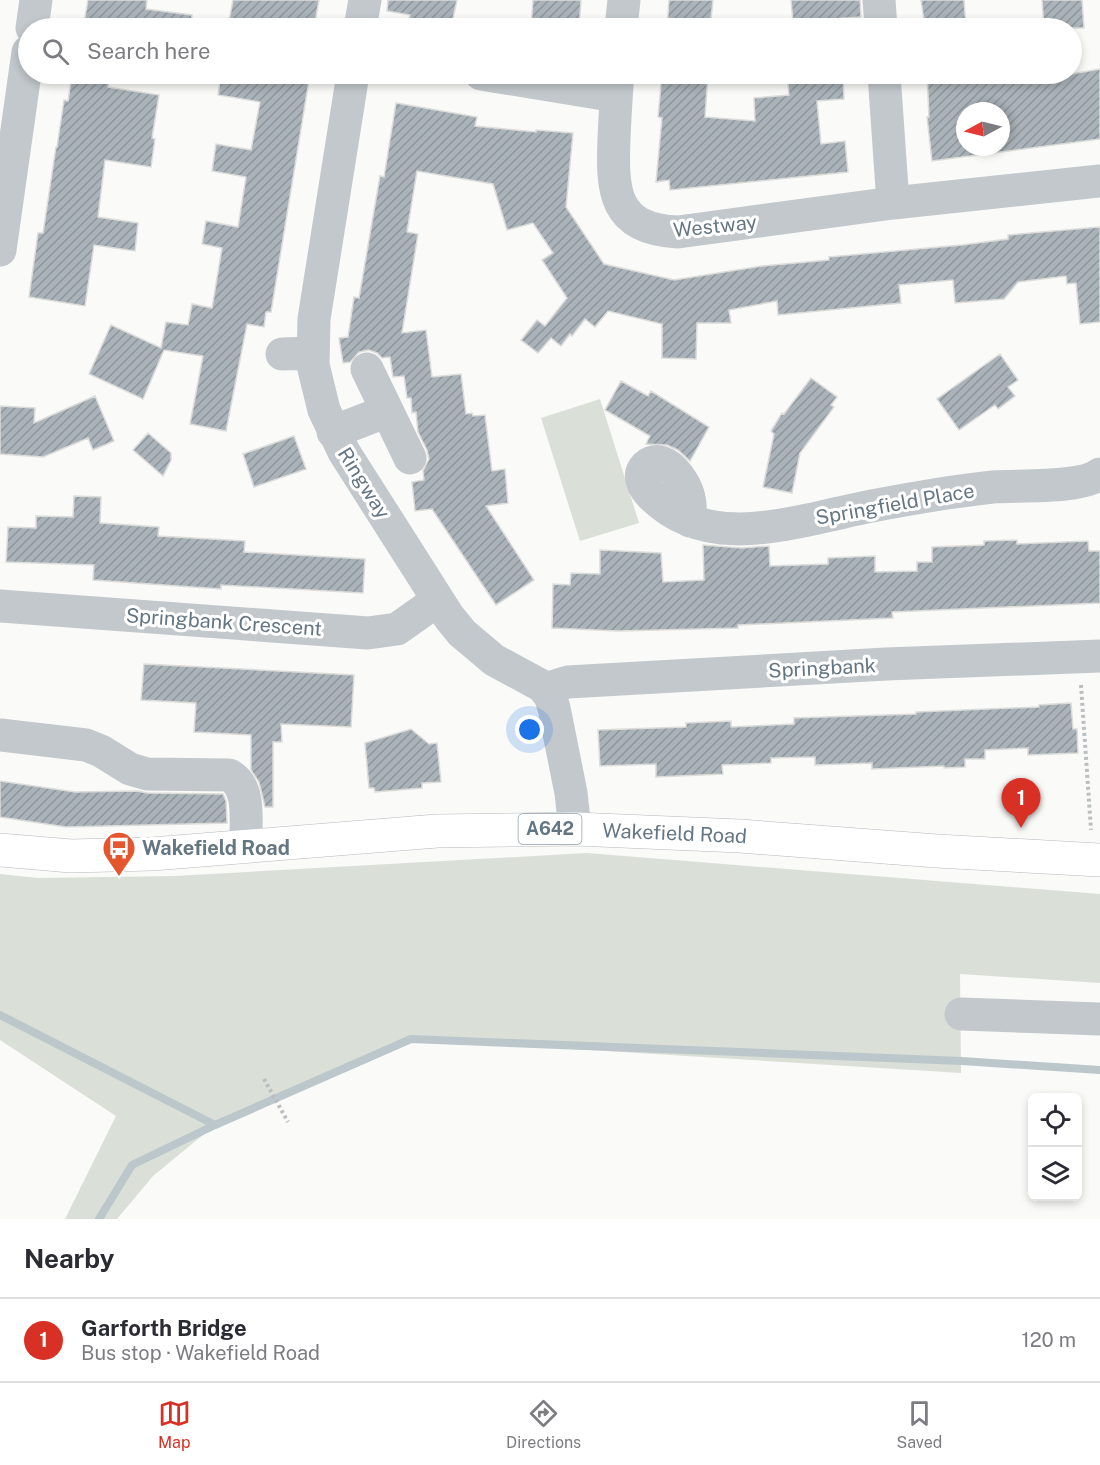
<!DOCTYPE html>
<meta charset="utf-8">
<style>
body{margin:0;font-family:"Public Sans",sans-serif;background:#f2f2f3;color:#2b2b33}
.controls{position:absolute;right:18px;bottom:18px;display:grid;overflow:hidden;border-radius:9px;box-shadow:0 3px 9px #0003}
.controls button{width:54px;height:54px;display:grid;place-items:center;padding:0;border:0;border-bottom:2px solid #e1e1e2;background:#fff;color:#2b2b33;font:30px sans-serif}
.compass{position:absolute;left:956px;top:102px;width:54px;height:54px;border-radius:50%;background:#fff;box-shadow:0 3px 9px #0003;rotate:263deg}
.you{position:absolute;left:530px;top:730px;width:21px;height:21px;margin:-15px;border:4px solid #fff;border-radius:50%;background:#1a73e8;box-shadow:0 0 0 9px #1a73e833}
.badge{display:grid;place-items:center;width:39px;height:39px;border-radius:50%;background:#d93025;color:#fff;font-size:20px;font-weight:700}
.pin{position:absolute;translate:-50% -50px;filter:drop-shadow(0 2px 3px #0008)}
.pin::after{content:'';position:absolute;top:32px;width:21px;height:18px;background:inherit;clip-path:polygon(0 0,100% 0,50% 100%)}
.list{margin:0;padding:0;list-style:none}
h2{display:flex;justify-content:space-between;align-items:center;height:78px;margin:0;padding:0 24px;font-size:26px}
h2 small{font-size:20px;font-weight:400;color:#7c7c81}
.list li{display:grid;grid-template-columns:39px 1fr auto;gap:18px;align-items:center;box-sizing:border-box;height:84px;padding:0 24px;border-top:2px solid #e1e1e2}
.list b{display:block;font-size:22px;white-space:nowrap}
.list p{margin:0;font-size:20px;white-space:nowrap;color:#7c7c81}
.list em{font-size:20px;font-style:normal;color:#7c7c81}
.icon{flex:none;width:33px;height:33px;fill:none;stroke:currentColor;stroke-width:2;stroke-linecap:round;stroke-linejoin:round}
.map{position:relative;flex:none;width:1100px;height:1219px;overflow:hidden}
.search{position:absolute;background:#fff;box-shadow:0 3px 9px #0003;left:18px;right:18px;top:18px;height:66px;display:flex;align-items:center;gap:15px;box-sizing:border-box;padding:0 21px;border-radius:33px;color:#7c7c81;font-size:22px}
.sheet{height:162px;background:#fff}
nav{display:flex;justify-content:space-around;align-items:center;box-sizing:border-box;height:84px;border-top:2px solid #e1e1e2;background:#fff;font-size:16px;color:#7c7c81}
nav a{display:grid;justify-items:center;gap:3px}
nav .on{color:#d93025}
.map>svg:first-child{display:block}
</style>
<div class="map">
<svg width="1100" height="1219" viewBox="0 0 1100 1219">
<defs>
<pattern id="building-hatch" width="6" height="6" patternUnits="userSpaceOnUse" patternTransform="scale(1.5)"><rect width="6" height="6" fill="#aab3b9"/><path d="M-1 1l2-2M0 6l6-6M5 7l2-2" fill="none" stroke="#8e969c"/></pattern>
</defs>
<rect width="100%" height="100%" fill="#fafaf8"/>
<path fill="#dadfd7" d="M600,399L639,523L580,541L541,418Z
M587,853L1100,894V983L960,974L961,1073L411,1039L215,1125L153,1176L117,1219H65L116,1116L0,1040V874L38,878L175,876Z"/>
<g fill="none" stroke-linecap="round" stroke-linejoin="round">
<path stroke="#bbc7cb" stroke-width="8" d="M0,1015L215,1125
M99,1219L132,1165L215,1125L411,1039L962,1061L1100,1070"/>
</g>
<path fill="url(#building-hatch)" stroke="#dcdcda" stroke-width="1.5" fill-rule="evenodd" d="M88,0H147L146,9L192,15L191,28H83Z
M233,0H319L314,28H271L229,21Z
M388,0H457L452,23L442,22V25L409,19L410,15L387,11Z
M533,0H581L579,28H531Z
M669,0H713L710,28H667Z
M791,0H860L861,17L793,22Z
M921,0H964L966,28H925Z
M1042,0H1082L1084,28H1044Z
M1100,69V139L932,161L927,117H929L927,74H1071ZM965,111H1001V147H965Z
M72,74H110L108,87L159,95L152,138L155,139L151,167L105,160L98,217L138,223L135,251L94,245L85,306L29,297L38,233H43L56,147H57L64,100L68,101Z
M221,74H310L271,312H266L264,327L247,324L226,431L190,424L203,356L164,350L143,399L89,374L111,325L161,348L166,322L188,325L192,304L212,308L222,248L202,244L206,221L238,227L246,177L212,171L216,144L251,150L260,102L218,95Z
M662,74H708L705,117L755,121L754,98L789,95L787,75L843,74L844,99L817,101L821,144L845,141L848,172L670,190L669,180L656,182L662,118L658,117Z
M396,103L477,117L475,126L536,132V130L573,133L566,207L604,264L674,280L762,266L829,260V257L962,245L1008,239V235L1100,227V322L1080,324L1076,283L1067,284L1066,276L1018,282L1004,299L955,303L953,280L899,285L901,303L778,315L777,301L729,310L731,323H697L696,359L662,358V324L608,311L595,327L585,319L572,336L570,334L561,346L551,338L538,353L521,340L537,320L545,326L567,298L542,260L553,253L533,223L507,230L493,184L417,171L407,232L418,234L402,333L426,330L432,377L461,374L466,414L472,413L473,416L485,415L492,471L505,469L508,503L486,506L534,580L496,605L432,509L415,511L412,482L424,480L423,471L429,459L427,450L418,432L416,412L412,413L411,398H407L404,376L393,377L390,357L382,358L377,353L369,350L359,352L350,362L343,363L339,338L348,337L354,297L359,298L380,176L384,177Z
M1000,354L1018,380L1008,387L1015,396L998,409L995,405L959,430L937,399Z
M811,378L837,397L831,405L834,407L800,453L792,493L763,487L774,434L771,431L782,413L784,414Z
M621,381L648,396L651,391L709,427L690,461L678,450L667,445L646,444L650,436L605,410Z
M95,396L114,441L93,450L88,438L43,457L0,454V406L35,408L34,423Z
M148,433L171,453V460L163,476L133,450Z
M294,436L306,469L254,487L243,454Z
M74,496L101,497L100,523L159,527L158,536L245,541L244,552L365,559L363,593L221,585V589L93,580L94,565L6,562L8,527L36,528V516L73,517Z
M1017,540V544L1088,541L1089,551H1100V603L892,612L893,618L738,625V628L618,631L552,628L553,584L570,585L571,573L600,574V550L661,553L663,582L704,580L703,545L742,548L769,546L770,566L828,564V558L875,556V572L917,571V562H932V547L984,545V541Z
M144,664L354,675L351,727L281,724L282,742H273V807H265L259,782L251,770V735L194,732L196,703L141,700Z
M1071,703L1073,729H1077L1078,753L1028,755V748L985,750V759H965V767L944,768V766L872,769V763L815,765V757L771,758V763L722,765L723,774L656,777V764L600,766L598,730L686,727V723L731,721V727L794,724V718L916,714V712L1039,707V705Z
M411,729L429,744L437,743L441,782L422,783V788L375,792L374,788H369L365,743Z
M0,781L75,792L138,791L147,793L223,794L226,801L227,823L66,827L0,817Z"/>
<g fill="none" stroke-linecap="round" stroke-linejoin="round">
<defs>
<g id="major">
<path id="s1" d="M0,850L71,856L152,854L437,831L575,829L740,836L937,851L1100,860"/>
</g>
</defs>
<use href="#major" stroke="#b5babe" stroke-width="34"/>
<path stroke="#bbbfc2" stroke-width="4" stroke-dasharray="3 3" stroke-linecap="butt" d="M1081,685L1091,830
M264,1079L288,1122"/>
<path stroke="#c3c8cc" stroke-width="33" d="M879,0L881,28
M32,28L36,0
M360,28L365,0
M621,28L624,0
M353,74L314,319L313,365L324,410L344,452L449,617L462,633L494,660L542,686L550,696L554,708L571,793L575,829
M481,74L616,96
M618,74C616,95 615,117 614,138C612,191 613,229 678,232L893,203L1100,181
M884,74L893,203
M0,250L28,52
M282,354L313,353
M367,369L410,458
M333,432L387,411
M690,521C690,513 691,505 689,498C686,482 664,450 646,466C637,475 643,486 650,494C703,549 779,526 844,512C873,505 904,500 934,495C953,492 973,489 993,487C1019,485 1081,489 1100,474
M0,606L368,633L397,629L438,600
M545,689L568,682L886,664L1100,656
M0,735L86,745L101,751L130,769L147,774L229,775C252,787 245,823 246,845
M961,1014L1100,1019"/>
<use href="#major" stroke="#fff" stroke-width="33"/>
</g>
<defs>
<symbol id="bus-pin" viewBox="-11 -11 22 30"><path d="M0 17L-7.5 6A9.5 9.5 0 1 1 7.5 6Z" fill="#e4572e" stroke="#fff"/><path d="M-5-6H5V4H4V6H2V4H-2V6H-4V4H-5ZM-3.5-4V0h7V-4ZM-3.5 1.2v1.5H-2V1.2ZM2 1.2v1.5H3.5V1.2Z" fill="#fff"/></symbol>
</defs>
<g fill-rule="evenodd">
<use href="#bus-pin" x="100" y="829" width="38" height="52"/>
</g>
<g text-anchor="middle" stroke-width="6" stroke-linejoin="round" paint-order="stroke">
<rect fill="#fff" stroke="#939fa8" stroke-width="1.5" x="518.5" y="814" width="63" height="30" rx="4.5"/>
<g font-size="18" font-weight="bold" fill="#657683">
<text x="550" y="835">A642</text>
</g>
<g font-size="20" fill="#657683" stroke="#fff">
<text transform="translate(715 226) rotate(-6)" y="7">Westway</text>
<text transform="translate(364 483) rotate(58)" y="7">Ringway</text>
<text transform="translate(895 504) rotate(-10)" y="7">Springfield Place</text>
<text transform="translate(224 622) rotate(4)" y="7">Springbank Crescent</text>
<text transform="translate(822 668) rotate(-3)" y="7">Springbank</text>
<text dy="7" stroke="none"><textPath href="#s1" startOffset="676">Wakefield Road</textPath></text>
</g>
<g font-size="20" font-weight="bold" fill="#657683" stroke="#fff" text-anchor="start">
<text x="142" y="855">Wakefield Road</text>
</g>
</g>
</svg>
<div class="controls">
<button><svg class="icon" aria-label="locate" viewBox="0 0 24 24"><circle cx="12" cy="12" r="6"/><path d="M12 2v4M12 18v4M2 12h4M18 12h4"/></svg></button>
<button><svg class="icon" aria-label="layers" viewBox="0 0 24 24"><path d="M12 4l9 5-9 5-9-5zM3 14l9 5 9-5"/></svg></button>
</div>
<svg class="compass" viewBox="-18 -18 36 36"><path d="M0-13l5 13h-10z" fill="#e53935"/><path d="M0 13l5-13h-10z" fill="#7c7c81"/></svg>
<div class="you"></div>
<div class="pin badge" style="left:1021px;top:828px">1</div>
<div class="search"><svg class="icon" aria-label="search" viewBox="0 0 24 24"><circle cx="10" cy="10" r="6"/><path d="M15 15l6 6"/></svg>Search here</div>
</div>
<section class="sheet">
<h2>Nearby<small></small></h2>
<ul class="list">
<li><span class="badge">1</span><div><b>Garforth Bridge</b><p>Bus stop · Wakefield Road</p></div><em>120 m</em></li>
</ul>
</section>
<nav>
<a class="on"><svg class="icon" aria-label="map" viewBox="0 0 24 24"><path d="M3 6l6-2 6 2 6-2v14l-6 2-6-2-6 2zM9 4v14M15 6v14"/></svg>Map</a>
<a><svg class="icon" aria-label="directions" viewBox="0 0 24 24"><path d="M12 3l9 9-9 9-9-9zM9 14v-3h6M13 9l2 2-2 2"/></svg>Directions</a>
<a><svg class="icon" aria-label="saved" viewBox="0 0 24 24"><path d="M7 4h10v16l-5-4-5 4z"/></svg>Saved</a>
</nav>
